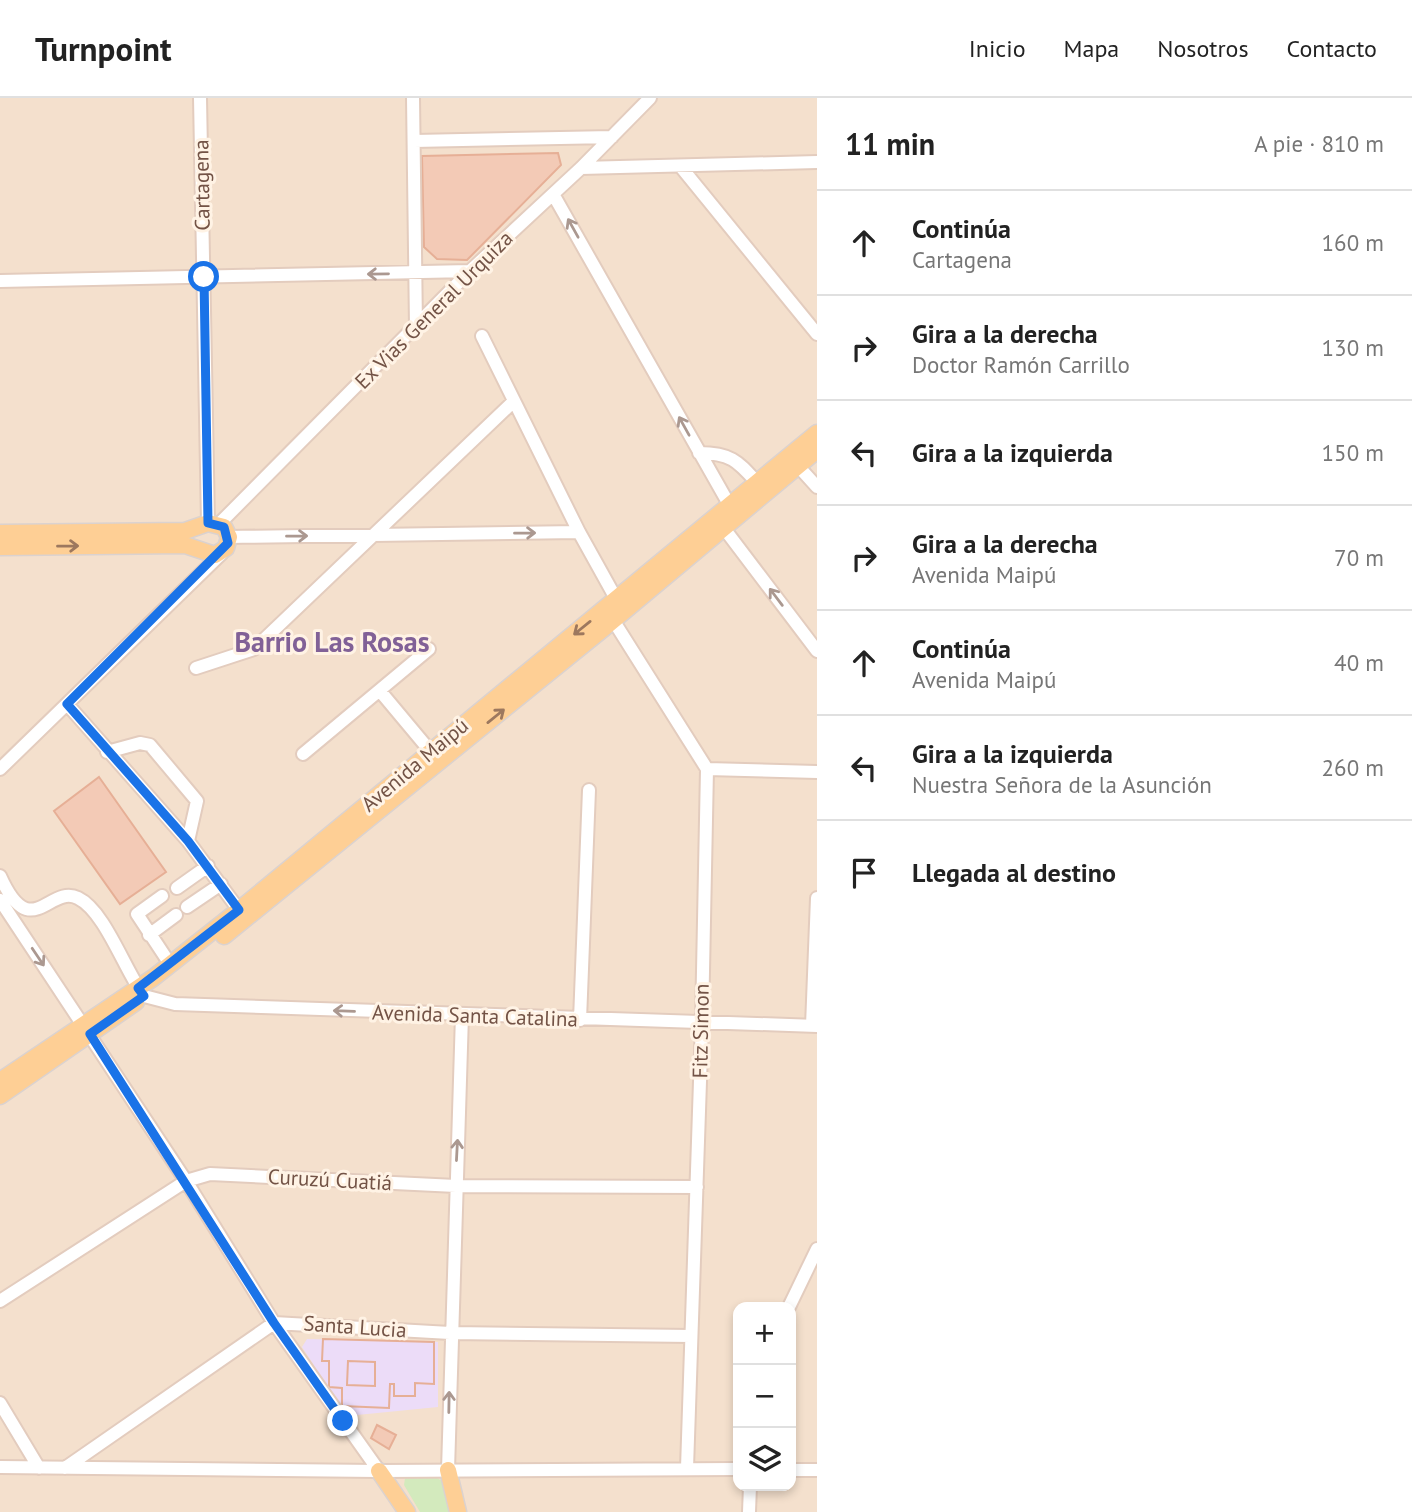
<!DOCTYPE html>
<html lang="es">
<meta charset="utf-8">
<style>
body{margin:0;font-family:"PT Sans",sans-serif;background:#f2f2f2;color:#222}
.controls{position:absolute;right:21px;bottom:21px;display:grid;overflow:hidden;border-radius:14px;box-shadow:0 4px 10px #0003}
.controls button{width:63px;height:63px;display:grid;place-items:center;padding:0;border:0;border-bottom:2px solid #e0e0e0;background:#fff;color:#222;font:35px sans-serif}
.stop{position:absolute;width:21px;height:21px;margin:-16px;border:5px solid #1a73e8;border-radius:50%;background:#fff}
.stop.end{background:#1a73e8;border-color:#fff;box-shadow:0 2px 7px #0008}
.list{margin:0;padding:0;list-style:none}
h2{display:flex;justify-content:space-between;align-items:center;height:91px;margin:0;padding:0 28px;font-size:30px}
h2 small{font-size:23px;font-weight:400;color:#767676}
.list li{display:grid;grid-template-columns:46px 1fr auto;gap:21px;align-items:center;box-sizing:border-box;height:105px;padding:0 28px;border-top:2px solid #e0e0e0}
.list b{display:block;font-size:26px;white-space:nowrap}
.list p{margin:0;font-size:23px;white-space:nowrap;color:#767676}
.list em{font-size:23px;font-style:normal;color:#767676}
.icon{flex:none;width:38px;height:38px;fill:none;stroke:currentColor;stroke-width:2;stroke-linecap:round;stroke-linejoin:round}
.map{position:relative;flex:none;width:817px;height:1414px;overflow:hidden}
header{display:flex;align-items:center;gap:42px;box-sizing:border-box;height:98px;padding:0 35px;background:#fff;border-bottom:2px solid #e0e0e0}
header strong{font-size:33px}
nav{display:flex;gap:38px;margin-inline-start:auto;font-size:24px}
main{display:flex}
aside{flex:1;background:#fff}
.map>svg:first-child{display:block}
</style>
<header>
<strong>Turnpoint</strong>
<nav><a>Inicio</a><a>Mapa</a><a>Nosotros</a><a>Contacto</a></nav>
</header>
<main>
<div class="map">
<svg width="817" height="1414" viewBox="0 0 817 1414">
<rect width="100%" height="100%" fill="#fdefdf"/>
<path fill="#f4e0cd" fill-rule="evenodd" d="M0,0H817V1414H0ZM738,1209H791V1388H738Z"/>
<path fill="#ecdcf8" d="M307,1241L438,1244V1309L347,1318L302,1249Z"/>
<path fill="#d3eabd" d="M436,1379L446,1386L453,1414H420L404,1387L405,1380Z"/>
<path fill="#f3cab6" stroke="#e6af96" stroke-width="2" fill-rule="evenodd" d="M558,55L561,67L467,162L437,161L424,149L422,58Z
M99,679L166,774L120,806L54,713Z
M323,1241L434,1244V1286L415,1285V1298H394V1286H390L389,1310L342,1308V1290L329,1289V1263H322ZM348,1263L375,1264V1288L347,1287Z
M323,1241L434,1244V1286L415,1285V1298H394V1286H390L389,1310L342,1308V1290L329,1289V1263H322Z
M348,1263L375,1264V1288L347,1287Z
M377,1327L396,1337L389,1351L371,1340Z"/>
<g fill="none" stroke-linecap="round" stroke-linejoin="round">
<defs>
<path id="minor" d="M200,0L208,425
M413,0L416,229
M414,43L612,39
M681,69L817,236
M581,70L817,64
M553,96L734,415
M0,183L470,173
M482,238L579,434L619,506
M699,355C734,355 739,365 761,389
M798,368L817,389
M720,425L817,553
M219,426L470,173L581,70L650,0
M229,439L579,434
M613,522L707,671L702,924L687,1370
M196,570L254,551L514,303
M380,593L436,660
M67,606L188,743L239,812
M107,654L140,645L150,647L197,703L188,743
M303,656L429,551
M0,671L222,455
M707,671L817,674
M0,778C31,847 49,786 78,800C105,813 125,873 144,898L175,906L817,928
M177,790L208,768
M162,798L137,816L170,866
M0,802L186,1083L274,1225L379,1373
M187,809L221,786
M149,837L176,817
M580,922L589,692
M812,928L817,800
M0,1203L186,1083L210,1076L456,1088L697,1089
M789,1209L817,1151
M0,1305L39,1370
M0,1369L379,1373L738,1371
M65,1370L274,1225L450,1235L691,1238
M448,1372L462,917
M791,1372H817
M749,1414L750,1388"/>
<path id="major" d="M0,435L185,433L208,425L224,429L229,439L226,450L215,457L185,447L0,449
M224,838L604,530L817,352
M0,983L153,880L239,812L817,335
M0,998L136,904
M448,1372L458,1414
M379,1373L407,1414"/>
</defs>
<use href="#minor" stroke="#e3ccbe" stroke-width="16"/>
<use href="#major" stroke="#dbd2cf" stroke-width="19"/>
<use href="#minor" stroke="#fff" stroke-width="12"/>
<use href="#major" stroke="#fecf95" stroke-width="16"/>
</g>
<defs><path id="oneway-shaft" d="M-6 0H5M1.5-3L5.5 0L1.5 3" fill="none" stroke-width="1.6" stroke-linecap="round" stroke-linejoin="round" transform="scale(1.75)"/></defs>
<g stroke="#ab9890">
<use href="#oneway-shaft" transform="translate(573 130) rotate(-119)"/>
<use href="#oneway-shaft" transform="translate(378 176) rotate(179)"/>
<use href="#oneway-shaft" transform="translate(684 328) rotate(-119)"/>
<use href="#oneway-shaft" transform="translate(525 435) rotate(-1)"/>
<use href="#oneway-shaft" transform="translate(297 438) rotate(-1)"/>
<use href="#oneway-shaft" transform="translate(776 499) rotate(-127)"/>
<use href="#oneway-shaft" transform="translate(38 859) rotate(56)"/>
<use href="#oneway-shaft" transform="translate(344 913) rotate(-178)"/>
<use href="#oneway-shaft" transform="translate(457 1052) rotate(-87)"/>
<use href="#oneway-shaft" transform="translate(449 1304) rotate(-89)"/>
</g>
<g stroke="#9d785e">
<use href="#oneway-shaft" transform="translate(68 448) rotate(-1)"/>
<use href="#oneway-shaft" transform="translate(582 530) rotate(141)"/>
<use href="#oneway-shaft" transform="translate(496 618) rotate(-39)"/>
</g>
<g fill="none" stroke-linecap="round" stroke-linejoin="round">
<path stroke="#1a73e8" stroke-width="9" d="M204,179L208,425L224,429L228,445L67,606L188,743L239,812L138,890L144,898L90,936L274,1225L343,1323"/>
</g>
<g text-anchor="middle" stroke-width="6" stroke-linejoin="round" paint-order="stroke">
<g font-size="21" fill="#735346" stroke="#fff3e5">
<text transform="translate(202 87) rotate(-91)" y="7">Cartagena</text>
<text transform="translate(434 212) rotate(-45)" y="7">Ex Vias General Urquiza</text>
<text transform="translate(415 667) rotate(-40)" y="7">Avenida Maipú</text>
<text transform="translate(475 918) rotate(2)" y="7">Avenida Santa Catalina</text>
<text transform="translate(701 933) rotate(-89)" y="7">Fitz Simon</text>
<text transform="translate(330 1082) rotate(3)" y="7">Curuzú Cuatiá</text>
<text transform="translate(355 1229) rotate(4)" y="7">Santa Lucia</text>
</g>
<g font-size="28" font-weight="bold" fill="#816197" stroke="#fff3e5">
<text x="332" y="554">Barrio Las Rosas</text>
</g>
</g>
</svg>
<div class="controls">
<button>+</button>
<button>−</button>
<button><svg class="icon" aria-label="layers" viewBox="0 0 24 24"><path d="M12 4l9 5-9 5-9-5zM3 14l9 5 9-5"/></svg></button>
</div>
<div class="stop" style="left:204px;top:179px"></div>
<div class="stop end" style="left:343px;top:1323px"></div>
</div>
<aside>
<h2>11 min<small>A pie · 810 m</small></h2>
<ul class="list">
<li><svg class="icon" aria-label="ahead" viewBox="0 0 24 24"><path d="M12 20V5M6 11l6-6 6 6"/></svg><div><b>Continúa</b><p>Cartagena</p></div><em>160 m</em></li>
<li><svg class="icon" aria-label="right" viewBox="0 0 24 24"><path d="M7 20v-9h11M14 6l5 5-5 5"/></svg><div><b>Gira a la derecha</b><p>Doctor Ramón Carrillo</p></div><em>130 m</em></li>
<li><svg class="icon" aria-label="left" viewBox="0 0 24 24"><path d="M17 20v-9H6M10 6l-5 5 5 5"/></svg><div><b>Gira a la izquierda</b></div><em>150 m</em></li>
<li><svg class="icon" aria-label="right" viewBox="0 0 24 24"><path d="M7 20v-9h11M14 6l5 5-5 5"/></svg><div><b>Gira a la derecha</b><p>Avenida Maipú</p></div><em>70 m</em></li>
<li><svg class="icon" aria-label="ahead" viewBox="0 0 24 24"><path d="M12 20V5M6 11l6-6 6 6"/></svg><div><b>Continúa</b><p>Avenida Maipú</p></div><em>40 m</em></li>
<li><svg class="icon" aria-label="left" viewBox="0 0 24 24"><path d="M17 20v-9H6M10 6l-5 5 5 5"/></svg><div><b>Gira a la izquierda</b><p>Nuestra Señora de la Asunción</p></div><em>260 m</em></li>
<li><svg class="icon" aria-label="arrive" viewBox="0 0 24 24"><path d="M6 21V4h12l-3 4 3 4H6"/></svg><div><b>Llegada al destino</b></div></li>
</ul>
</aside>
</main>
